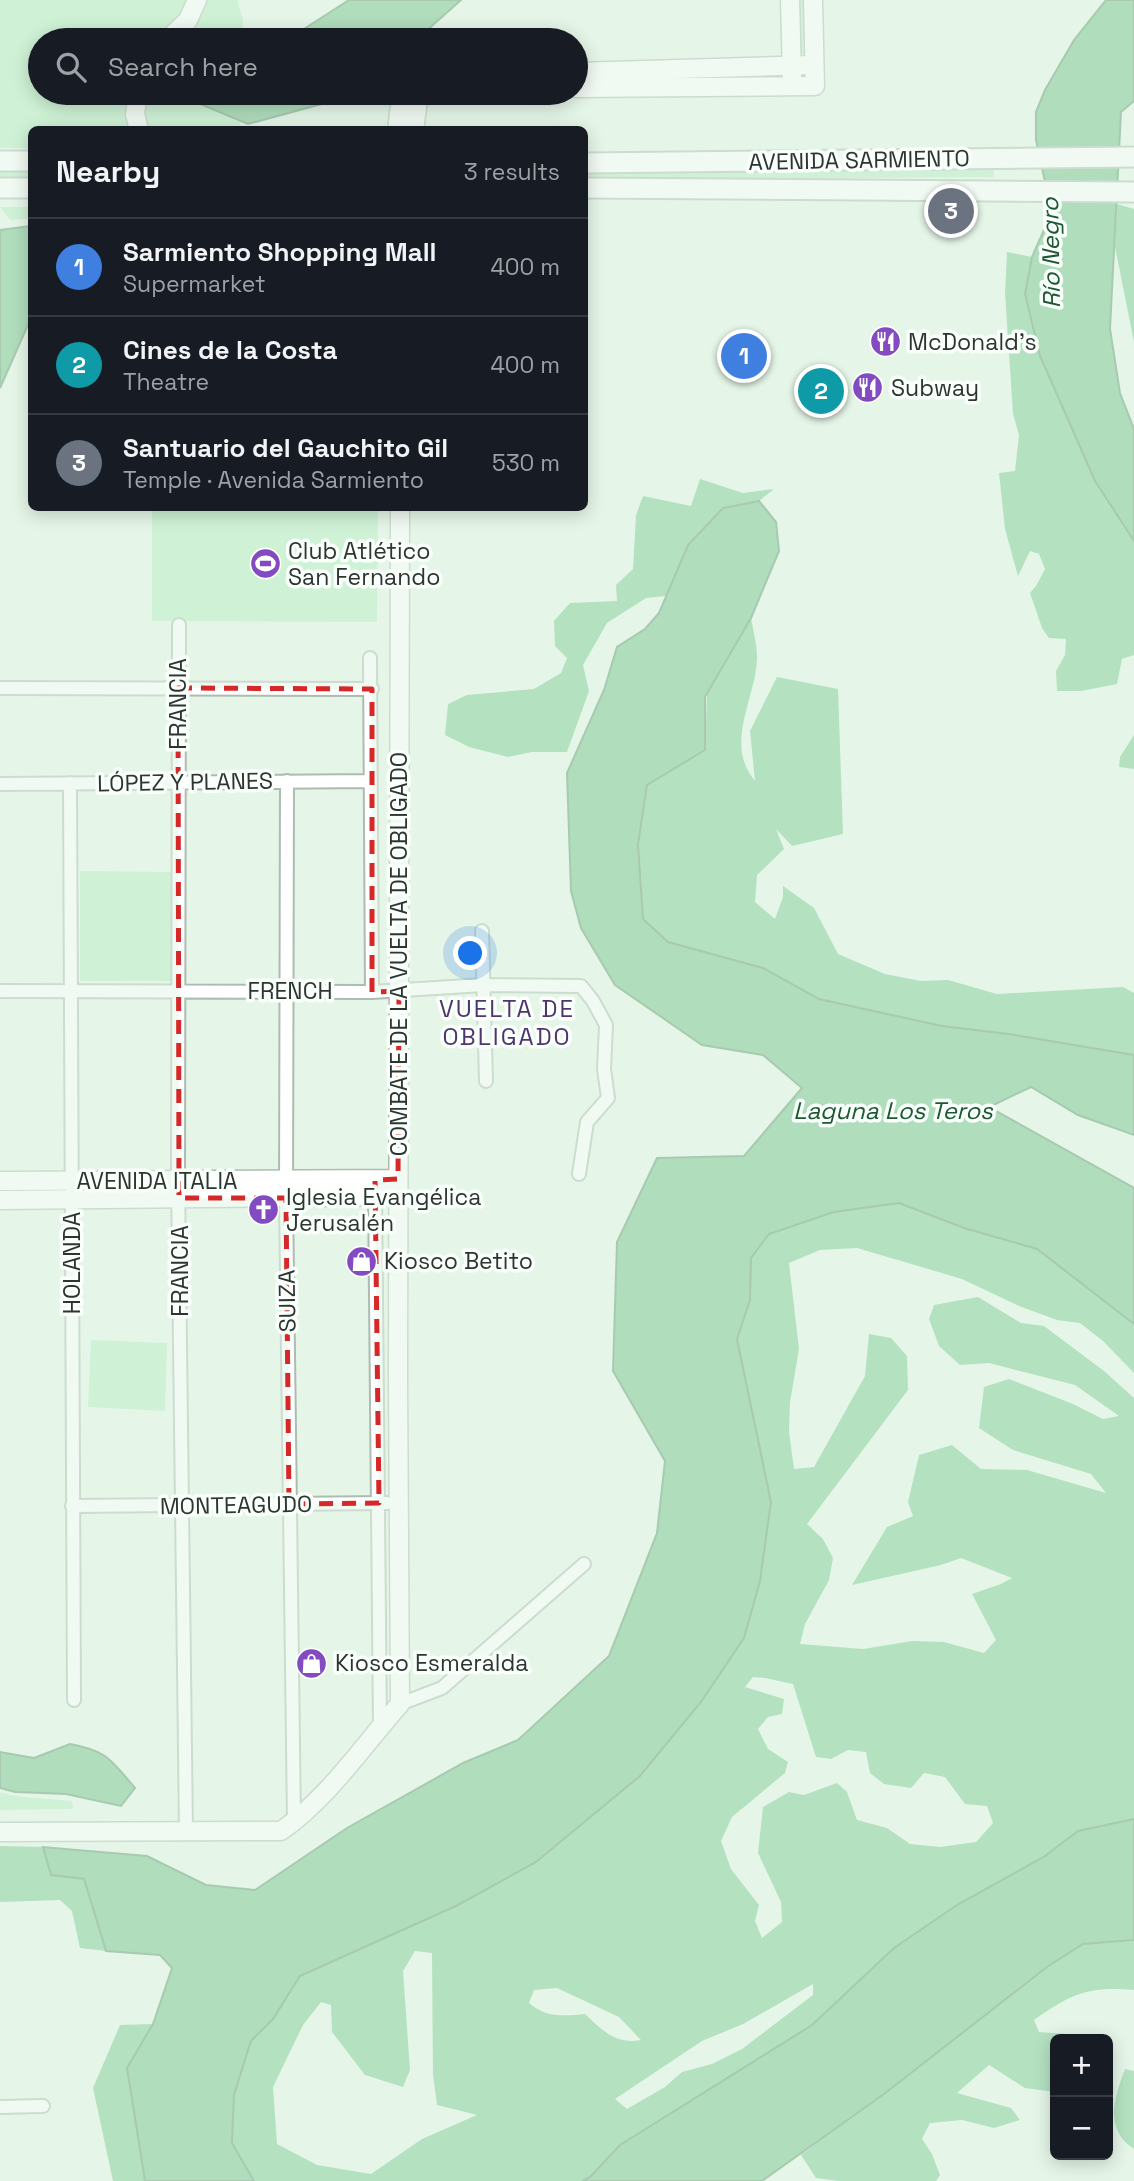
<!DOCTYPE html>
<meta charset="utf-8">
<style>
body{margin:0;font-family:"Space Grotesk",sans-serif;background:#20242c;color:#f1f3f6}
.controls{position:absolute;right:21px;bottom:21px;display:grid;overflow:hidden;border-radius:10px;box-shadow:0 4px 18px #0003}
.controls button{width:63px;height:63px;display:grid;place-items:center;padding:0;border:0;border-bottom:2px solid #363941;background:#171b24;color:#f1f3f6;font:35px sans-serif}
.you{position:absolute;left:471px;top:954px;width:24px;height:24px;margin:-18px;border:5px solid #fff;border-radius:50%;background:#1a73e8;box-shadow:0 0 0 10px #1a73e833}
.badge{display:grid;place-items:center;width:46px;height:46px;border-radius:50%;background:#834ac1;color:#fff;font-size:23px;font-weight:700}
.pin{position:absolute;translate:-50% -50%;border:4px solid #fff;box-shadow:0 2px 7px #0006}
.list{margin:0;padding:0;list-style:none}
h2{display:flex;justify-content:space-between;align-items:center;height:91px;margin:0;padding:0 28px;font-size:30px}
h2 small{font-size:23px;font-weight:400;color:#9ea1a6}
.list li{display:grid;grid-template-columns:46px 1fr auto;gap:21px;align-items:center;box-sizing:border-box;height:98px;padding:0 28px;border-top:2px solid #363941}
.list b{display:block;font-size:26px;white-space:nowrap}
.list p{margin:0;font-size:23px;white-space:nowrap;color:#9ea1a6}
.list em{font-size:23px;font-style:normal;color:#9ea1a6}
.icon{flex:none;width:38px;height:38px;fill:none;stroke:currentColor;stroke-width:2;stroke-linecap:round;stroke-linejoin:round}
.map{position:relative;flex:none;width:1134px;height:2181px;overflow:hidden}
.search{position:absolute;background:#171b24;box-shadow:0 4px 18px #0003;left:28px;top:28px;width:560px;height:77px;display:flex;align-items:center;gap:18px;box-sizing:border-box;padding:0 24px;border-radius:38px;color:#9ea1a6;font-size:26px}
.panel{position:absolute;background:#171b24;box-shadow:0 4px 18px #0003;left:28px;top:126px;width:560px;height:385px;border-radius:10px}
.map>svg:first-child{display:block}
</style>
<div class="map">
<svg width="1134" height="2181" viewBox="0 0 1134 2181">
<rect width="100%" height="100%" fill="#e5f5e8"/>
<path fill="#b3edc2" d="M0,0H237L243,20L242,40H40V93H241L240,129L32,130L31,148H0Z
M796,0H806V54H796Z
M994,165V177L585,180L584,168Z
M0,170H31V184H0Z
M0,207H31V219L10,220Z
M152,508H378L377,622L152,621Z
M80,871L174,872V981H80Z
M91,1340L167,1343L165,1411L88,1407Z
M0,1792L14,1796L72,1801L73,1809L0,1810Z"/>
<path fill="#79c992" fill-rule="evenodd" d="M1117,204L1134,209V342L1115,247Z
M1007,252L1032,257L1025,294L1095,481L1134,541V655L1122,659L1117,684L1081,691H1057L1056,671L1065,655L1066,639L1049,638L1042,628L1030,593L1036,586L1045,569L1039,554L1030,551L1018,576L1005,529L999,473L1015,471L1019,435L1013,414L1005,293Z
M700,479L743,493L774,489L759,501L723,508L688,545L666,596L646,598L607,623L583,665L589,691L567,752H532L508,757L469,747L445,735L448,704L467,695L534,689L561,673L567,658L555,646L554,621L570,603L617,601L616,585L633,569L636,515L643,496L691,506Z
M751,618C753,630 757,644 757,656C757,698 723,743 755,781L750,731L777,677L838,689L843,834L792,846L776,829L784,849L757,875L755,902L775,919L783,897V886L814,908L838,954L885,974L921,981L948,980L997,994L1123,987L1134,993V1055L1009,1034L942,1026L819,999L763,968L668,942L643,919L638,844L647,785L705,750L707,692Z
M1134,735V769L1119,767L1120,757Z
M899,1203L964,1228L1037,1249L1134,1324V1373L1103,1341L1080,1323L1057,1320L1019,1306L962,1279L857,1248L820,1250L789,1263L799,1349L790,1402L789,1432L794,1469L814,1467L865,1376L869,1334L891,1338L907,1356L908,1390L807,1524L823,1539L833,1558L829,1580L805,1624L800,1644L863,1649L912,1641L944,1642L984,1653L996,1640L972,1594L1001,1584L1012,1578L961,1558L941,1565L852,1585L887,1527L913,1516L908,1502L919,1455L952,1445L981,1469L1027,1470L1106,1493L1091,1474L1013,1450L979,1428L984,1387L1009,1379L1073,1404L1103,1419L1119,1416L1075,1385L989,1363L960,1365L939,1346L929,1319L934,1305L978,1297L1021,1323L1044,1326L1104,1371L1134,1398V1819L1078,1831L1045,1856L957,1905L894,1948L812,2025L620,2145L590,2177L582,2181H254L232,2143L234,2095L251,2041L273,2019L300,1976L456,1906L536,1862L640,1776L701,1702L744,1638L760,1581L771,1502L737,1339L750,1300L751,1258L769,1234L834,1212ZM753,1677L765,1678L793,1684L816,1757L831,1759L848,1750L866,1752L870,1773L884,1784L911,1788L924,1773L945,1777L965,1804L987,1806L993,1823L976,1842L940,1847L910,1844L887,1828L857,1820L847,1792L837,1783L804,1795L789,1792L763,1807L758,1853L781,1902L782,1922L762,1938L755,1921L759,1905L731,1869L721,1841L732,1817L785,1773L788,1762L768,1749L758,1729L768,1717L782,1714L784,1699L745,1687ZM415,1951L432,1953L433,2075L437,2105L477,2115L422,2139L371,2174L317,2165L277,2144L273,2087L303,2025L321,2002L331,2005L332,2032L365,2075L403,2087L410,2070L403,1971ZM813,1984V1995L742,2049L712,2064L682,2072L665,2087L627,2109L615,2099L702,2041L743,2024ZM557,1988L619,2017L641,2040C616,2045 602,2030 585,2014C564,2016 546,2018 529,2003L534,1990Z
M0,1846L43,1847L51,1875L84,1879L106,1951L80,1948L72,1911L60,1900L0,1902Z
M1134,1940V1990C1088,1986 1071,1994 1034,2020L1039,2032L1068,2034L1082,2039H1055V2092L1025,2088L989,2065L957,2093L1011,2108L1020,2120L994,2128L962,2120L930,2123L922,2139L932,2154L940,2175L936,2181H838L816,2178L801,2155L1047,1967L1083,1944Z
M153,2024L127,2068L145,2181H113L93,2088L120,2025Z
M1125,2069L1134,2071V2149C1104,2129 1114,2098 1125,2069Z"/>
<path fill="#6fbe88" stroke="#5c956e" stroke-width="2" d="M349,0H461L416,40H287Z
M1106,0H1134V101L1121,112L1110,329L1120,393L1134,429V541L1095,481L1040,356L1025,294L1032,257L1047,223L1050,205L1036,140V112L1045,90L1074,40Z
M196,93H362L248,124L193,101Z
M31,226V318L0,388V230Z
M759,501L776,522L779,551L751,618L705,697V750L647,785L638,844L643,919L668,942L763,968L819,999L942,1026L1009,1034L1134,1055V1135L1078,1115L1031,1087L989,1107L1134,1188V1324L1037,1249L964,1228L899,1203L834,1212L769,1234L751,1258L750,1300L737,1339L771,1502L760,1581L744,1638L701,1702L640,1776L536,1862L456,1906L300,1976L273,2019L251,2041L234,2095L232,2143L254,2181H145L127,2068L153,2024L172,1968L160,1955L106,1951L84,1879L51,1875L43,1847L147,1856L206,1885L255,1890L347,1828L463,1763L518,1740L609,1656L657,1533L665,1461L613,1371L617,1242L657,1158L744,1156L802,1088L763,1055L702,1045L615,985L581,928L571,891L567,773L604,690L617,647L645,629L659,613L688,545L723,508Z
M70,1744C108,1751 111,1760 135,1788L121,1806L66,1794L15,1792L0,1788V1752L34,1758Z
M1134,1819V1940L1083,1944L1047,1967L884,2094L762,2181H582L590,2177L620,2145L812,2025L894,1948L957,1905L1045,1856L1078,1831Z"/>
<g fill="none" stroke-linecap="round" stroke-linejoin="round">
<defs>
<path id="street" d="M179,625L178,1181L186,1833
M370,658L372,992
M0,688L372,689
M287,781L286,1198L294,1822
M70,783L74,1700
M0,784L370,781
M482,931L486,1081
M0,991L372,992L483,985L581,986L593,1001L606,1025L604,1069L608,1098L587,1122L579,1174
M375,1188L380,1727
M72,1506L387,1503
M400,1704L442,1688L584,1564
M0,2107L43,2106"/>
<path id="secondary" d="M790,0L792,77
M167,40L188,20L197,0
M576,72L814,65
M576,88L815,86L813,0
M138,93L135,114L139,130
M397,130L400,105L404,93
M414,130L418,101L425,93
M0,1181L398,1179
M0,1200L398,1196
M0,1832L281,1831C328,1798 362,1747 400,1704L398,1377L400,508"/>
<path id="primary" d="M0,161H32
M584,163L1134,157
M0,188H32
M584,188L1134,192"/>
</defs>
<use href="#street" stroke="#adbcb1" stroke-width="16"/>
<use href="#secondary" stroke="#adbcb1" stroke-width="21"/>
<use href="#primary" stroke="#adbcb1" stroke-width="23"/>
<use href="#street" stroke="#fff" stroke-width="12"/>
<use href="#secondary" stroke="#fff" stroke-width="18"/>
<use href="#primary" stroke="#fff" stroke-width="19"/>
</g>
<path d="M0 0H1134V2181H0ZM178,688L372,689V992L399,991L398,1179L375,1180L379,1503L289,1504L286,1198H179Z" fill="#e5f5e8" fill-opacity=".55" fill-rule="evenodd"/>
<path fill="none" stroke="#d62828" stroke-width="5" stroke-dasharray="14 9" stroke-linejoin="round" d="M178,688L372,689V992L399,991L398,1179L375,1180L379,1503L289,1504L286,1198H179Z"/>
<defs>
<symbol id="restaurant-disc" viewBox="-11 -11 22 22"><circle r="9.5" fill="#834ac1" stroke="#f9fffa"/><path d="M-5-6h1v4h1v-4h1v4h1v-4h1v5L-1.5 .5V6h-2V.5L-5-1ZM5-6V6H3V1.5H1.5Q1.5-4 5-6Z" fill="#fff"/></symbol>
<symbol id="stadium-disc" viewBox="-11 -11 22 22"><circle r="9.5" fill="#834ac1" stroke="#f9fffa"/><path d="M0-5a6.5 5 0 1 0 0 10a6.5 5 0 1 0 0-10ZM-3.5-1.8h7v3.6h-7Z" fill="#fff"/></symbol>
<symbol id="church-disc" viewBox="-11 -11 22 22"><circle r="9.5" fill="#834ac1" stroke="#f9fffa"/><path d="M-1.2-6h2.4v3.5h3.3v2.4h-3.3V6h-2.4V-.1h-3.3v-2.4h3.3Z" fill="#fff"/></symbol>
<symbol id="shop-disc" viewBox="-11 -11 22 22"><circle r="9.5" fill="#834ac1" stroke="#f9fffa"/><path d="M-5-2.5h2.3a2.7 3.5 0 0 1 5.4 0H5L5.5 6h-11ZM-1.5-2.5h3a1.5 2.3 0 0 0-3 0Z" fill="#fff"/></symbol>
</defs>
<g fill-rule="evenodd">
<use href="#restaurant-disc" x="868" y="324" width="35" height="35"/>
<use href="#restaurant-disc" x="850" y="370" width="35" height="35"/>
<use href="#stadium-disc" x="248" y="546" width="35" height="35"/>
<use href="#church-disc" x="246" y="1192" width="35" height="35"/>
<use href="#shop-disc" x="344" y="1244" width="35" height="35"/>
<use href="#shop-disc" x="294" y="1646" width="35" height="35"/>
</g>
<g text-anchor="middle" stroke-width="7" stroke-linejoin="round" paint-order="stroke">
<g font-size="23" fill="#2e3430" stroke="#f9fffa">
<text transform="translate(859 160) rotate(-1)" y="8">AVENIDA SARMIENTO</text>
<text transform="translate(178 704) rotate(-90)" y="8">FRANCIA</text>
<text transform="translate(185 782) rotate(-1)" y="8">LÓPEZ Y PLANES</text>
<text transform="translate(399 954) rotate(-90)" y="8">COMBATE DE LA VUELTA DE OBLIGADO</text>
<text x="290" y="999">FRENCH</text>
<text x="157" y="1189">AVENIDA ITALIA</text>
<text transform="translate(72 1263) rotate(-90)" y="8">HOLANDA</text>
<text transform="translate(180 1271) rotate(-90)" y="8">FRANCIA</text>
<text transform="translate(287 1301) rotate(-91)" y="8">SUIZA</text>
<text transform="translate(236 1505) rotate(-1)" y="8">MONTEAGUDO</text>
</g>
<g font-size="23" fill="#2e3430" stroke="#f9fffa" text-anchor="start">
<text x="908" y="350">McDonald's</text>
<text x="891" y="396">Subway</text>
<text x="288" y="559">Club Atlético<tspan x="288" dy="26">San Fernando</tspan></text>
<text x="286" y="1205">Iglesia Evangélica<tspan x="286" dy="26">Jerusalén</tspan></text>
<text x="384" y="1269">Kiosco Betito</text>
<text x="335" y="1671">Kiosco Esmeralda</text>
</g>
<g font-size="24" font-style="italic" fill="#1e5833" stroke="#f9fffa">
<text transform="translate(1051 253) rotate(-91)" y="8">Río Negro</text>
<text x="893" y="1119">Laguna Los Teros</text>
</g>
<g font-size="24" letter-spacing="2" fill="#4f346f" stroke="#f9fffa">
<text x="507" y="1017">VUELTA DE<tspan x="507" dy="28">OBLIGADO</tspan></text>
</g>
</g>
</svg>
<div class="controls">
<button>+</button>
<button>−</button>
</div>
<div class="you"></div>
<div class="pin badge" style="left:744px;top:356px;background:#3f7fe0">1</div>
<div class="pin badge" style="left:821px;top:391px;background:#0f9aa8">2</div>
<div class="pin badge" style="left:951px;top:211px;background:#6b7280">3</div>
<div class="search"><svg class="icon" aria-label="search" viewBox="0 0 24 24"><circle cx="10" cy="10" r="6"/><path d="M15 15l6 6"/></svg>Search here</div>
<section class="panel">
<h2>Nearby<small>3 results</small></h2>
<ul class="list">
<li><span class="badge" style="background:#3f7fe0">1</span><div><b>Sarmiento Shopping Mall</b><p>Supermarket</p></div><em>400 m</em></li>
<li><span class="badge" style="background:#0f9aa8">2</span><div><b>Cines de la Costa</b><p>Theatre</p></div><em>400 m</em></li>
<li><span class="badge" style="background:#6b7280">3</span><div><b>Santuario del Gauchito Gil</b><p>Temple · Avenida Sarmiento</p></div><em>530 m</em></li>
</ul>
</section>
</div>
